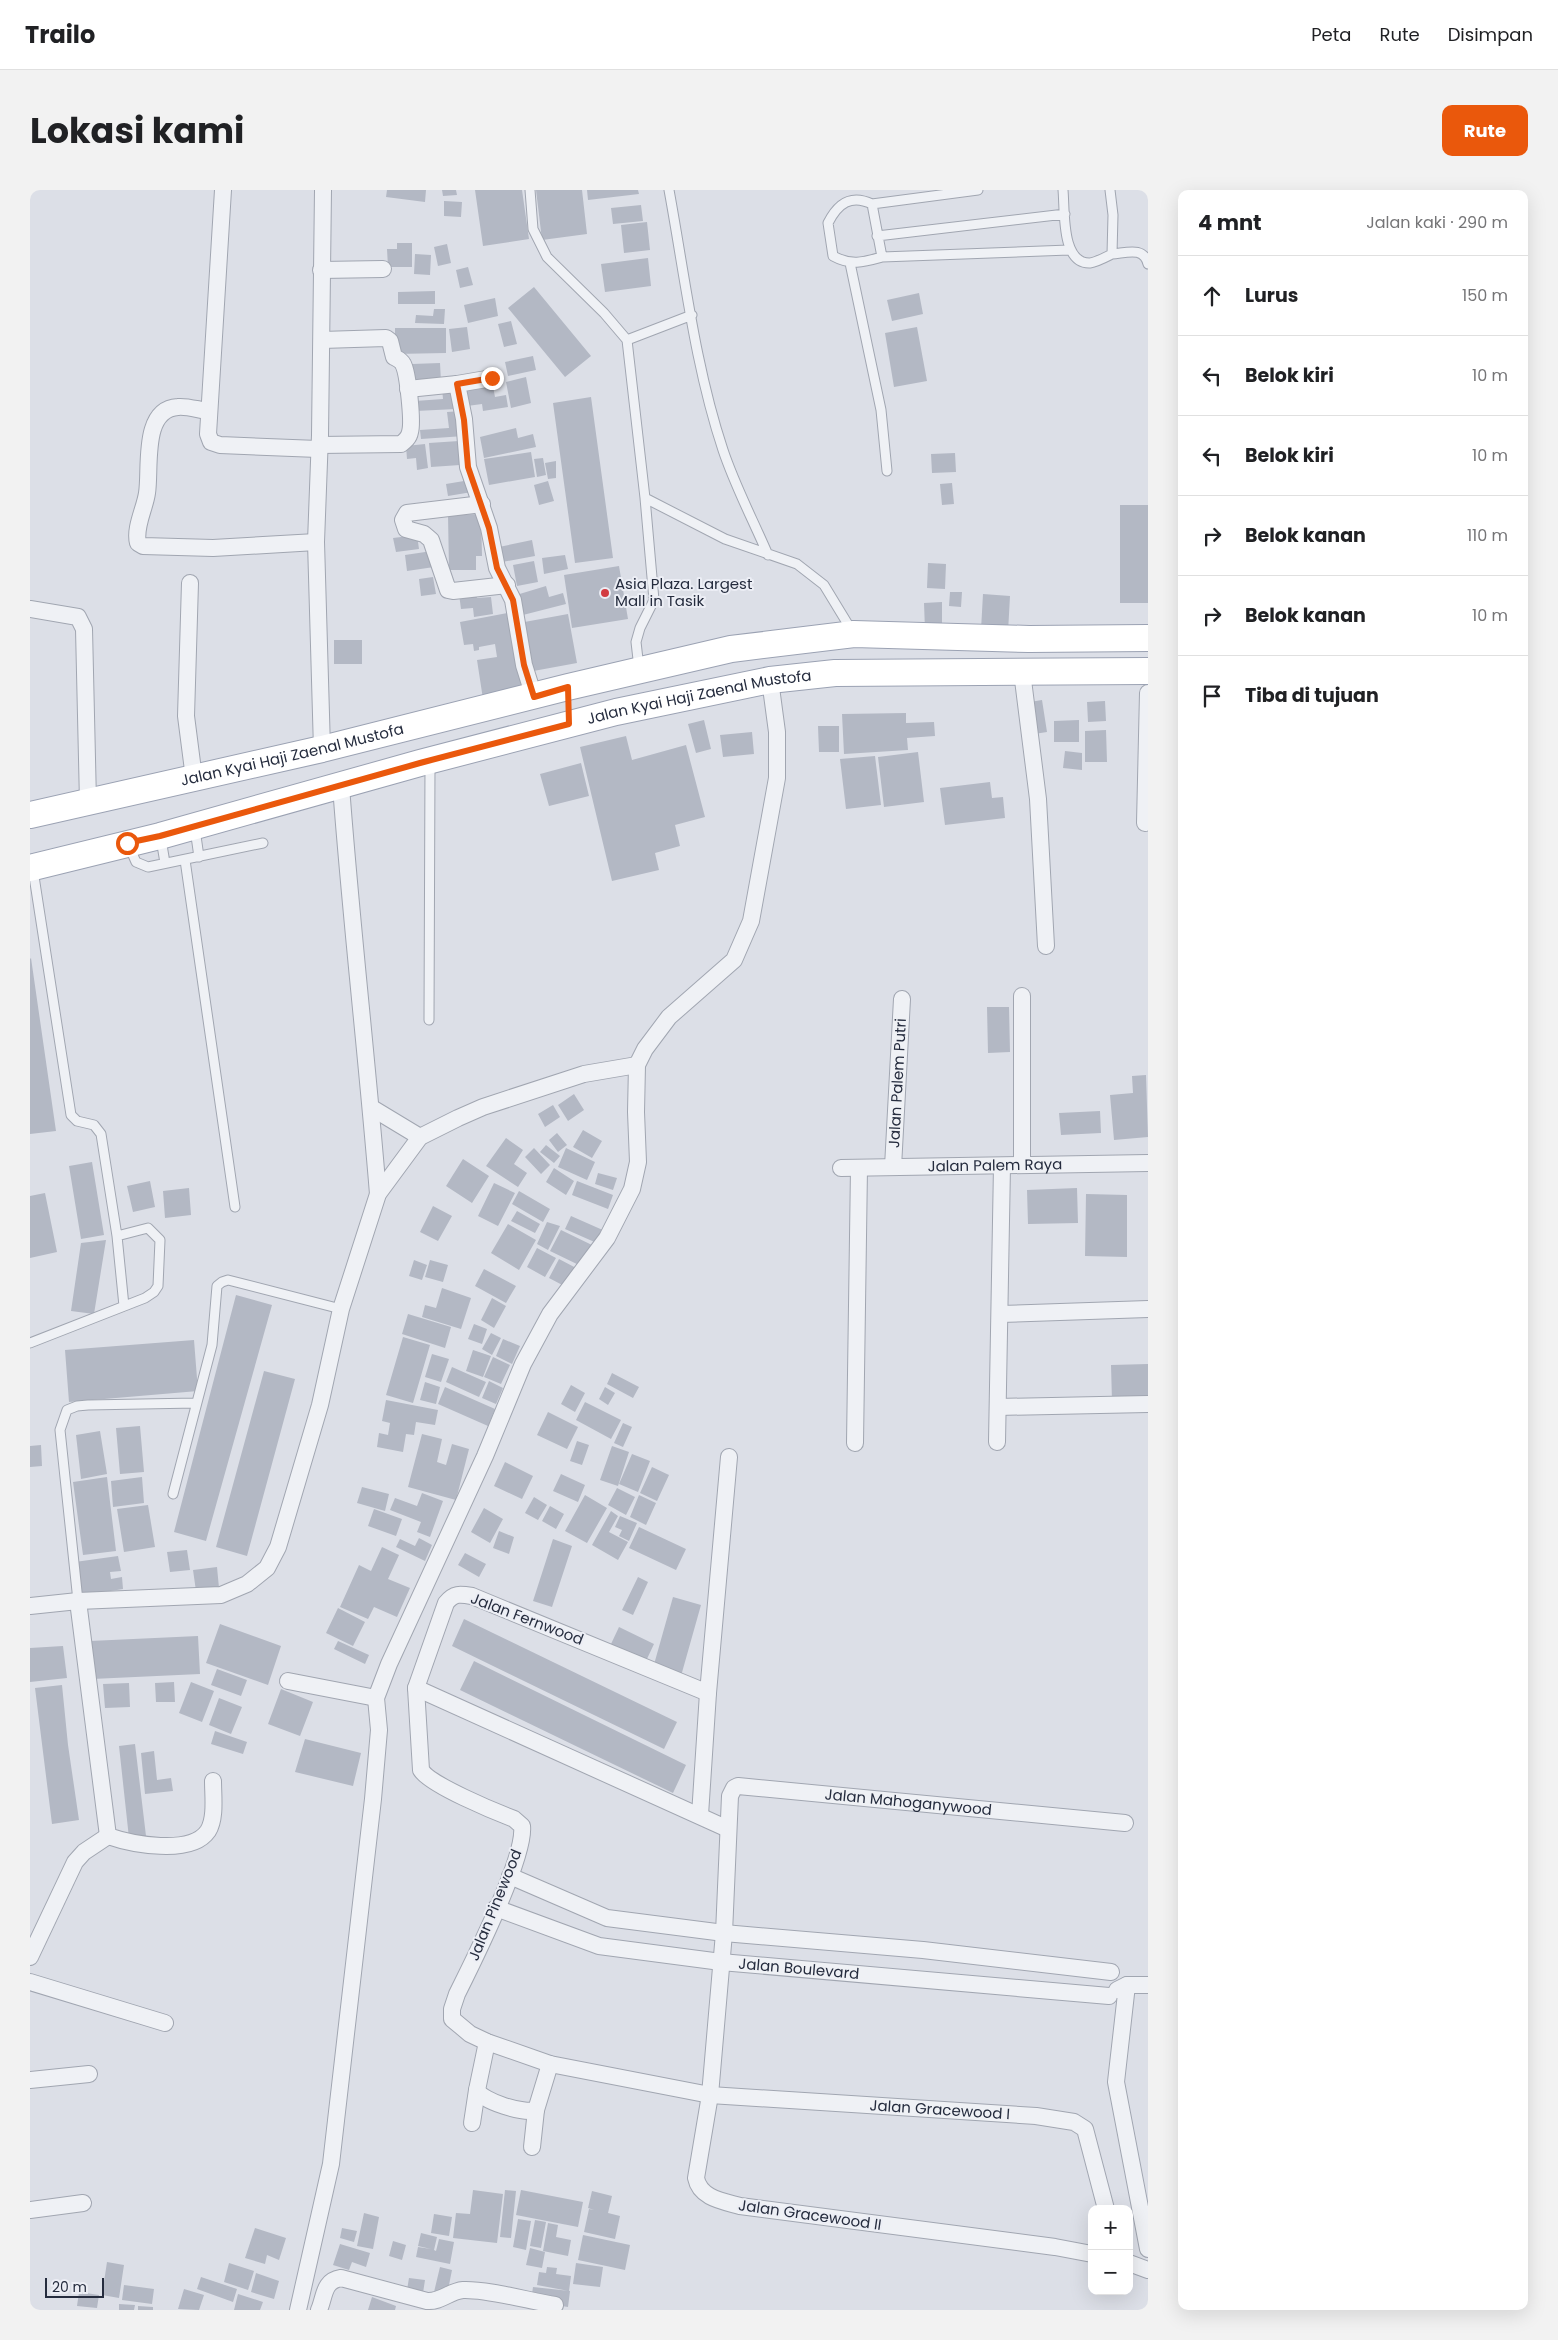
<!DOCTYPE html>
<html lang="id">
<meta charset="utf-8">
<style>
body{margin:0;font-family:Poppins,sans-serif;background:#f2f2f2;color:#202124}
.controls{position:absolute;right:15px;bottom:15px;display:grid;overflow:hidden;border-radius:10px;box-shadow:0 5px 20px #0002}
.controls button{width:45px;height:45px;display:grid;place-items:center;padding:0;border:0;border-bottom:1px solid #e0e0e0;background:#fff;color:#202124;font:25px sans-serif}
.scale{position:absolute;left:15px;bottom:12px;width:59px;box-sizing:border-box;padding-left:5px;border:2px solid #252c3e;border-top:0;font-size:14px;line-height:18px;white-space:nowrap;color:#252c3e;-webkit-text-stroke:4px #eceef5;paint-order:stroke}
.stop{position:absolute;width:15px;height:15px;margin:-11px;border:4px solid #ea580c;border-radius:50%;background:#fff}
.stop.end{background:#ea580c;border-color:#fff;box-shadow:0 1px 5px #0008}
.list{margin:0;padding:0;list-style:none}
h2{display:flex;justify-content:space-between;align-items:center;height:65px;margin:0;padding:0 20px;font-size:21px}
h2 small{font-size:16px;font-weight:400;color:#757577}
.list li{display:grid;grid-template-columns:32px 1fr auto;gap:15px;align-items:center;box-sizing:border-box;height:80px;padding:0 20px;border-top:1px solid #e0e0e0}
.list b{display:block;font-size:19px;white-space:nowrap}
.list em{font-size:16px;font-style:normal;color:#757577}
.icon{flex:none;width:28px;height:28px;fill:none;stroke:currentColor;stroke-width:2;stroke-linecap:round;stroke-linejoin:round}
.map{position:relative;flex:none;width:1118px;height:2120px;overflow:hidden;border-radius:10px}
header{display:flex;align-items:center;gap:30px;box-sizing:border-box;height:70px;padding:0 25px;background:#fff;border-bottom:1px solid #e0e0e0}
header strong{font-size:24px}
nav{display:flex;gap:28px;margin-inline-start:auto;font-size:18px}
.intro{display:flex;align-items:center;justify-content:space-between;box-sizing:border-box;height:120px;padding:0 30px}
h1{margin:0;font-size:35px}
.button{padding:12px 22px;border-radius:10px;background:#ea580c;color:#fff;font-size:18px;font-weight:700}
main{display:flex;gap:30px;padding:0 30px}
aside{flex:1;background:#fff;border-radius:10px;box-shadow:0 5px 20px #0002}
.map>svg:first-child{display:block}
</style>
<header>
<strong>Trailo</strong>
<nav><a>Peta</a><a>Rute</a><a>Disimpan</a></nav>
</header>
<div class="intro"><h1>Lokasi kami</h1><a class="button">Rute</a></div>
<main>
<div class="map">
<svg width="1118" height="2120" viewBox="0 0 1118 2120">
<rect width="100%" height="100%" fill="#dcdfe7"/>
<path fill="#b3b8c4" d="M357,0H396L395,12L356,7Z
M412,0H426L427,5L413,6Z
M445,0H492L499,49L453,56Z
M506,0H552L557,44L512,50Z
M557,0H608L609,4L558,10Z
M414,11L432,12L431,27L414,26Z
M611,15L613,31L583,34L581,18Z
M617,32L620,60L594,63L591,35Z
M367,53H382V77H358L357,59H367Z
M417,54L421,73L408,76L404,57Z
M385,64L401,65L400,85L384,84Z
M618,68L621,96L575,102L571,74Z
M438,77L443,95L430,98L426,80Z
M504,97L561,166L535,187L478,118Z
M405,101V114H368V102Z
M889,103L893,124L862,131L857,110Z
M465,108L468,126L438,133L434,115Z
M404,119H415L414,134L385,133L386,125L403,126Z
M481,131L487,154L474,157L468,134Z
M437,137L440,159L422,162L419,139Z
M887,137L897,191L864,197L855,143Z
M365,138H416V163L365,164Z
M503,166L506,180L478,186L475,172Z
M410,173L411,192H383L382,174Z
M496,187L501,213L481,218L476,192Z
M462,191L465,207L476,205L478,217L453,221L452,214L437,216L434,196Z
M412,198H425L426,219L386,221L385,211L413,209Z
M561,207L583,368L545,373L523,213Z
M432,221L434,246L391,249L390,240L419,238L417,222Z
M486,238L488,248L503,244L506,257L454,268L450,247Z
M429,251L430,275L401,277L399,253Z
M395,254L398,278L387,280L386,268L377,269L376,256Z
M501,262L505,287L459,295L454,269Z
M925,263L926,282L902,283L901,264Z
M513,268L516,285L507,287L504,269Z
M526,271V288L518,289L515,273Z
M440,290L442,302L418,306L416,294Z
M518,291L524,311L509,315L504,295Z
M922,293L924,314L912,315L910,294Z
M1090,315H1118V413H1090Z
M451,324L452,366H446V380H419L418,325Z
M387,345L389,359L366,362L363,348Z
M502,350L505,366L467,373L464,358Z
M402,361L404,377L377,381L375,365Z
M535,365L538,379L514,384L512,368Z
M504,371L508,392L487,396L483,375Z
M898,373L916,374L915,399L897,398Z
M589,376L598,429L542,438L534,385Z
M403,387L406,404L391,406L389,389Z
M516,396L519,407L533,403L536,414L489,426L483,406Z
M446,402L447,408L461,407L463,424L444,427L443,418L431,419L429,404Z
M920,402H932L931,417L919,416Z
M953,404L980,406L978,442L951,440Z
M912,412V439L895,440L894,413Z
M482,422L496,503L453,509L447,470L467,467L465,454L449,457V460L444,461L443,454L434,455L430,432Z
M538,424L547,473L498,482L489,433Z
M304,450H332V474H304Z
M1012,510L1017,542L1004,544L1000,512Z
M1075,511L1076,531L1058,532L1057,512Z
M876,523V533L904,532L905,546L877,548L878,560L814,564L812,524Z
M674,530L681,559L666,563L658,534Z
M1049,530V552H1024V531Z
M788,536H809V562H789Z
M1076,540L1077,572H1055V541Z
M722,542L724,564L693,567L690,545Z
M596,546L602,570L656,555L675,627L645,635L650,656L625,663L629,680L582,691L550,557Z
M1035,561L1052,563V580L1033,578Z
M888,562L894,612L854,617L848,567Z
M845,566L851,615L816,619L810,569Z
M551,573L559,606L519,616L510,584Z
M960,592L962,608L973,607L975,628L915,635L910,598Z
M1,768L26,941L0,944V769Z
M957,817H979L980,862L958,863Z
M1116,885L1118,947L1084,950L1080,905L1103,903L1102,886Z
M544,904L554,920L538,931L528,915Z
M523,915L530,927L515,937L508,924Z
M1070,921L1071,943L1031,945L1029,923Z
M553,940L572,951L562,968L543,957Z
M527,943L537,955L528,962L519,950Z
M476,948L493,960L484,974L497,983L488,997L456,976Z
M516,955L530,966L524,973L510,962Z
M504,958L520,975L511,984L495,967Z
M536,958L565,972L557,990L528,977Z
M433,969L459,986L442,1013L416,996Z
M62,972L74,1045L51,1049L39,976Z
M524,978L544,991L536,1005L516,992Z
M568,983L587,988L583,1000L565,994Z
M120,991L125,1017L103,1022L97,996Z
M547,991L583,1005L578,1019L542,1005Z
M464,993L485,1003L468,1036L448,1026Z
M159,998L161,1025L135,1028L133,1001Z
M1047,998L1048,1033L998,1034L997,1000Z
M489,1001L520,1019L513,1032L482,1014Z
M15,1003L27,1062L0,1068V1006Z
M1056,1004L1097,1005V1067L1055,1066Z
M403,1016L422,1026L408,1051L390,1042Z
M487,1021L510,1034L505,1043L481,1031Z
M541,1026L575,1041L569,1054L535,1039Z
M517,1032L530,1036L518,1060L507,1054Z
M478,1034L506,1050L489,1080L461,1063Z
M531,1040L564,1056L553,1077L520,1061Z
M76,1050L64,1124L41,1121L51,1053Z
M507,1058L526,1068L515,1087L497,1077Z
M529,1069L548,1079L538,1098L519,1088Z
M384,1070L397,1075L392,1090L379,1086Z
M400,1070L418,1075L413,1092L395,1087Z
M454,1079L486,1096L476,1113L445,1096Z
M412,1098L441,1108L431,1139L392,1127L395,1115L406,1118Z
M206,1105L242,1115L176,1351L144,1342Z
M462,1108L476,1116L464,1138L451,1130Z
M378,1124L421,1137L415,1158L372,1144Z
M444,1134L457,1139L452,1154L438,1149Z
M461,1143L471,1148L462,1165L452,1159Z
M373,1147L400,1155L383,1213L356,1205Z
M473,1149L490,1156L482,1174L466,1166Z
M164,1150L168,1201L39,1212L35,1160Z
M443,1160L461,1166L453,1187L436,1181Z
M402,1164L419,1169L411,1192L395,1187Z
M463,1167L480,1175L471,1194L454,1187Z
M1118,1174V1210L1082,1211L1081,1175Z
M422,1177L456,1192L449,1207L416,1192Z
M234,1181L265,1189L217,1366L186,1357Z
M582,1183L609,1197L603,1208L577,1194Z
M459,1191L473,1198L466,1214L452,1208Z
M395,1192L410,1197L406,1214L390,1210Z
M541,1195L555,1203L545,1222L531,1214Z
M415,1197L465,1219L458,1236L408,1214Z
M575,1197L585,1203L578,1215L569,1209Z
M356,1210L408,1220L405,1235L386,1232L384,1245L376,1244L373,1262L347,1257L349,1243L358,1245L360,1233L352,1231Z
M555,1212L591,1230L581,1249L546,1230Z
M518,1222L548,1237L537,1259L507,1245Z
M593,1233L602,1237L593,1257L584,1253Z
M110,1236L114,1282L90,1284L86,1238Z
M70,1241L77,1284L51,1289L46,1245Z
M392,1244L412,1249L407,1272L416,1275L422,1254L439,1259L426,1310L378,1297Z
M547,1251L559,1255L552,1275L540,1271Z
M11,1255L12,1276L0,1277V1256Z
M582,1256L599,1262L588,1296L570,1290Z
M602,1264L620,1271L608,1302L589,1294Z
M475,1272L503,1286L492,1309L464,1296Z
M622,1277L639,1285L627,1311L610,1303Z
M531,1284L555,1295L548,1312L523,1301Z
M77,1287L86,1361L53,1365L43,1292Z
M112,1287L114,1313L83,1317L81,1291Z
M332,1297L359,1304L355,1321L327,1313Z
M587,1298L605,1307L596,1325L578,1315Z
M392,1303L413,1311L400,1347L387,1342L391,1332L360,1320L365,1308L387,1316Z
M555,1305L577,1318L557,1353L535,1341Z
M609,1305L626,1313L616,1335L600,1327Z
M504,1307L517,1315L508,1330L495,1323Z
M118,1315L125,1357L94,1362L87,1319Z
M520,1316L534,1324L526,1339L512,1331Z
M454,1318L473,1329L460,1353L441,1342Z
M344,1319L372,1329L366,1346L338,1336Z
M581,1321L588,1326L579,1342L598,1352L588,1370L562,1355Z
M590,1326L607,1333L599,1351L589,1346L592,1340L585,1337Z
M609,1337L656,1359L646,1380L599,1358Z
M469,1341L484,1347L479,1364L463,1358Z
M389,1348L402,1355L395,1371L366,1357L370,1349L385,1356Z
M523,1349L542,1356L522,1417L503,1411Z
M352,1357L369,1365L358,1389L380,1398L367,1427L344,1417L338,1429L310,1417L329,1375L341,1381Z
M157,1360L160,1380L140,1382L137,1362Z
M435,1363L456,1374L449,1387L428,1375Z
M88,1366L91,1381L80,1382L81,1389L92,1387L93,1399L50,1406L45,1372Z
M187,1377L189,1398L166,1401L163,1380Z
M608,1387L618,1392L603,1425L592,1420Z
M643,1407L671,1415L651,1486L623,1478Z
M308,1418L335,1432L323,1456L296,1443Z
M434,1429L647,1532L634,1559L422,1456Z
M190,1434L251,1456L238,1495L176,1473Z
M589,1437L624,1454L616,1471L581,1454Z
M168,1446L170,1484L62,1489L60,1451Z
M308,1451L339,1465L335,1474L304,1459Z
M33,1456L37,1488L0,1492V1458Z
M444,1471L656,1575L643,1603L430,1500Z
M187,1479L217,1490L211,1506L181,1495Z
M144,1492L145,1512H126L125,1493Z
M161,1492L184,1501L172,1532L149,1523Z
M99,1493L100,1517L75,1518L73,1494Z
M32,1495L38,1555L49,1630L22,1634L5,1498Z
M251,1499L283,1512L270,1546L238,1534Z
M189,1508L212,1517L201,1544L179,1535Z
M185,1541L217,1552L213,1564L181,1554Z
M275,1549L331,1563L323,1596L265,1582Z
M105,1554L116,1646L99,1648L89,1556Z
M124,1561L127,1590L141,1588L143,1601L115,1604L111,1563Z
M443,2000L473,2004L467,2053L423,2048L426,2023L440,2024Z
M475,2000L486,2001L481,2048L470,2047Z
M491,2000L553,2012L548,2037L486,2025Z
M562,2001L582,2006L578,2023L590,2026L585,2049L554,2042L559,2019L564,2020L558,2018Z
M334,2023L349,2027L343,2059L327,2056Z
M404,2024L422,2027L419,2046L401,2043Z
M488,2029L501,2031L496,2060L483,2057Z
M505,2030L516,2032L511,2058L500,2056Z
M518,2033L528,2035L526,2047L541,2050L538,2066L513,2061Z
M225,2038L256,2048L249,2070L237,2065L235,2074L215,2068Z
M312,2038L327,2041L324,2052L310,2048Z
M391,2043L407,2047L404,2060L406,2061L409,2049L424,2052L420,2074L386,2067L388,2057L401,2059L388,2056Z
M553,2045L600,2055L595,2080L548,2070Z
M363,2051L376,2055L372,2070L359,2066Z
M310,2054L340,2063L336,2077L322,2072L319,2080L303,2075Z
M500,2058L515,2062L512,2078L496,2075Z
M77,2072L94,2075L89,2108L72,2105Z
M199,2073L224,2081L218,2100L194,2092Z
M546,2073L573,2077L570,2097L543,2094Z
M410,2077L422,2080L417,2105L404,2102Z
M517,2077L527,2078L526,2084L541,2086L539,2101L507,2095L509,2082L516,2083Z
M226,2083L249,2091L244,2109L221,2102Z
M171,2087L207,2099L203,2112L167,2099Z
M379,2088L395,2090L393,2103L377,2100Z
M94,2095L124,2099L122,2114L92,2110Z
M503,2097L540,2101L538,2117L501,2111Z
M154,2099L174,2105L169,2120L148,2119Z
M49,2102L69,2105L67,2118L47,2116Z
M208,2104L233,2112L230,2120H204Z
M342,2107L366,2116L365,2120H338Z
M89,2114L105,2115L104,2120H89Z
M108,2116L123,2117V2120H108Z"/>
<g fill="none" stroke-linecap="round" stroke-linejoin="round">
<defs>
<path id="lane" d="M500,0L503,39L517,67L574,123L597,150L615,308L624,410L610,438L606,452L609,478
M639,0C655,87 665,176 693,260C705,296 723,330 738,365
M1033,0C1035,21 1031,74 1060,73C1067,72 1076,67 1082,64L1083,25L1080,0
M842,14L948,0
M847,46L1035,24
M1082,64C1096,63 1114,56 1118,74
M852,67C834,72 821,76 803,66L798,33C808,13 821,4 842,14L852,67L1039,60
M820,73L851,220L857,281
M597,150L662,125
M615,308L695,349L767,374L794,395L822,441
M165,639L169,667
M131,649L135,673
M99,656L106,672L118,677L233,653
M155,670L205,1017
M399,830L400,574
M87,1046L94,1116
M0,1153L115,1108L124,1102L128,1096L130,1050L118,1038L87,1046L71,944L64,935L47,931L41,925L3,680
M143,1304L182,1155L187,1096L192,1092L198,1090L311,1119
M48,1411L30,1240L37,1220L47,1216L58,1215L166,1213"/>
<g id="street">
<path d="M193,0L178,244L181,252L190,255L288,259"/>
<path d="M291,80L353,79"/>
<path d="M462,188L427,194L434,229L438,277L459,338L467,378L483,410L494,475L504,507"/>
<path d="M378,199L427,194"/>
<path d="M178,221C169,220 157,216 148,217C111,219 121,279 117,303C115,318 104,338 108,353L113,356L183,358L286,352"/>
<path d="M289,255L371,254C375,251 379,248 380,242C383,232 378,183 373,174C371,170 368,169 364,167L360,151L356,148L292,150"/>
<path d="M452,314L377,323L373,330L376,339L394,344L401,350L418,400L423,401L477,395"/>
<path d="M160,393L156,526L164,588"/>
<path d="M0,419L48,427L54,439L58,612"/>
<path d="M992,482L1008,609L1016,756"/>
<path d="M292,559L286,352L290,245L293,0"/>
<path d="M311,596C321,732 337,867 348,1004"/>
<path d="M1115,633L1118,503"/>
<path d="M342,918L390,947"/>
<path d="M992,975V806"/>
<path id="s1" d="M863,977L872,809"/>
<path id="s2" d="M811,978L1118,973"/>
<path d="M970,1124L1118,1119"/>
<path d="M968,1217L1118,1214"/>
<path d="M967,1252L972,976"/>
<path d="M825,1253L829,978"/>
<path id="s3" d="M699,1267L678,1503L442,1406C430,1404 424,1403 416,1413L386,1498L391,1580C400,1595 466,1622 484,1629L492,1636C496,1666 443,1772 427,1804L422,1819V1829L440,1844L457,1852L520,1874L680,1905L1006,1926L1044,1932L1055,1939L1076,2019"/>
<path d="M48,1411L78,1646C101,1654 161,1666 178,1641C186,1628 183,1606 183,1591"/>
<path d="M0,1416L48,1411L191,1405L217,1394L237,1378L248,1357L290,1215L311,1119L348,1004L390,947L428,928L453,917L554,884L607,875"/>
<path d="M258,1491L346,1508"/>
<path d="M386,1498L698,1639"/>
<path d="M670,1625L678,1503"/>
<path d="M480,1686L577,1728L694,1743L893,1760L1081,1782"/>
<path id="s4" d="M466,1718L569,1756L691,1772L1079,1806"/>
<path d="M0,1767L45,1672L54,1662L78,1646"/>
<path d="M0,1792L135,1833"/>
<path d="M1097,1795L1086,1892L1118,2059"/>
<path d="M1087,1800L1097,1795H1118"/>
<path d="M457,1852L447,1900C453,1912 494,1924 506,1920L520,1874"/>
<path d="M0,1890L59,1884"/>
<path d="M442,1933L447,1900"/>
<path d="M502,1957L506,1920"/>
<path d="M0,2020L53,2013"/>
<path id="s5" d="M1062,2064L1025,2057L710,2016C692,2011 670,2008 666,1988L680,1905L694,1743L700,1606L704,1598L708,1596L1095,1633"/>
<path d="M1099,2073L1118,2080"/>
<path d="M268,2120L301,1974L343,1609L349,1540L346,1508L359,1474L455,1266L493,1174L520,1124L577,1048L602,999L608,972L606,922L607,875L615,859L639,827L704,770L721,731L747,588V542L740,490"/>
<path d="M289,2120C295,2106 293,2091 311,2088L397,2111C411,2112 420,2101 433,2100C457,2099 500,2111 525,2115"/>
</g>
<g id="primary">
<path id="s6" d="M0,625L292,559L538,497L701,459L824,444L999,449L1118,448"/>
<path id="s7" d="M0,678L130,646L390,573L586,522L740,490L805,483L1118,481"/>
</g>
</defs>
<use href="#lane" stroke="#a1a6b1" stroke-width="11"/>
<use href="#street" stroke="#a1a6b1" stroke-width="18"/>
<use href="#primary" stroke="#9ba2b3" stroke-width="28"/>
<use href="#lane" stroke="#eff1f5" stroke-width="9"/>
<use href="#street" stroke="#eff1f5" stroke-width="16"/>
<use href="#primary" stroke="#fff" stroke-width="26"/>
</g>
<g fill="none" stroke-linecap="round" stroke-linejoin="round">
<path stroke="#ea580c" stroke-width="6" d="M97,653L130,646L390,573L539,534L538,497L504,507L494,475L483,410L467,378L459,338L438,277L434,230L427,194L462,188"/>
</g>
<circle fill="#d23b41" stroke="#eceef5" stroke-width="2" cx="575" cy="403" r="5"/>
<g text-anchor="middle" stroke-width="4" stroke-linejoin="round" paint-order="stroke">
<g font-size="15" fill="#252c3e" stroke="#eceef5" text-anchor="start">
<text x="585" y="399">Asia Plaza. Largest<tspan x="585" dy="17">Mall in Tasik</tspan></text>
</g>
<g font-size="15" fill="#252c3e" stroke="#eceef5">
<text dy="5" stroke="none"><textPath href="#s7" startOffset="691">Jalan Kyai Haji Zaenal Mustofa</textPath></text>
<text dy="5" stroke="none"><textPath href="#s6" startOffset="269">Jalan Kyai Haji Zaenal Mustofa</textPath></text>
<text dy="5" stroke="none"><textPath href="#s1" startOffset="84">Jalan Palem Putri</textPath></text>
<text dy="5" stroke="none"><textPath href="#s2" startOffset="154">Jalan Palem Raya</textPath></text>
<text transform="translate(497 1429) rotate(21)" y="5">Jalan Fernwood</text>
<text dy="5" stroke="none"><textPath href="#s5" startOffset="979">Jalan Mahoganywood</textPath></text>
<text transform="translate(465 1715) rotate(-68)" y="5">Jalan Pinewood</text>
<text dy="5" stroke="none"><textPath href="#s4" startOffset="311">Jalan Boulevard</textPath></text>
<text dy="5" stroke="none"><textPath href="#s3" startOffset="1519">Jalan Gracewood I</textPath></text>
<text transform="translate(780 2025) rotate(8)" y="5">Jalan Gracewood II</text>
</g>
</g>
</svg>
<div class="controls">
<button>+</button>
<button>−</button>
</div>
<div class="scale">20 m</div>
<div class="stop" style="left:97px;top:653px"></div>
<div class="stop end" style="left:462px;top:188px"></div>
</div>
<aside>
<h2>4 mnt<small>Jalan kaki · 290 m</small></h2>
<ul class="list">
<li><svg class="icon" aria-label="ahead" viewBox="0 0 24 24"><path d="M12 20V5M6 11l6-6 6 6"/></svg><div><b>Lurus</b></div><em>150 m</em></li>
<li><svg class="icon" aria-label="left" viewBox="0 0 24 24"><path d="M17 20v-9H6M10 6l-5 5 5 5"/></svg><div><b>Belok kiri</b></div><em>10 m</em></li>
<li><svg class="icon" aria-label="left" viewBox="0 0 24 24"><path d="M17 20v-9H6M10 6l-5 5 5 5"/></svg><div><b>Belok kiri</b></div><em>10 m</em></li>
<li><svg class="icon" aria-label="right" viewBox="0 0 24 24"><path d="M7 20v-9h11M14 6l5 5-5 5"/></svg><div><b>Belok kanan</b></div><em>110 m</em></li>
<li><svg class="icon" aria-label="right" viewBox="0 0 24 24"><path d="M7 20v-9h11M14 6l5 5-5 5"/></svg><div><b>Belok kanan</b></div><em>10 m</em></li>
<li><svg class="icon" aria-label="arrive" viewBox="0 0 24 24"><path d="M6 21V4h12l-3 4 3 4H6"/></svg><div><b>Tiba di tujuan</b></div></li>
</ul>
</aside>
</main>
